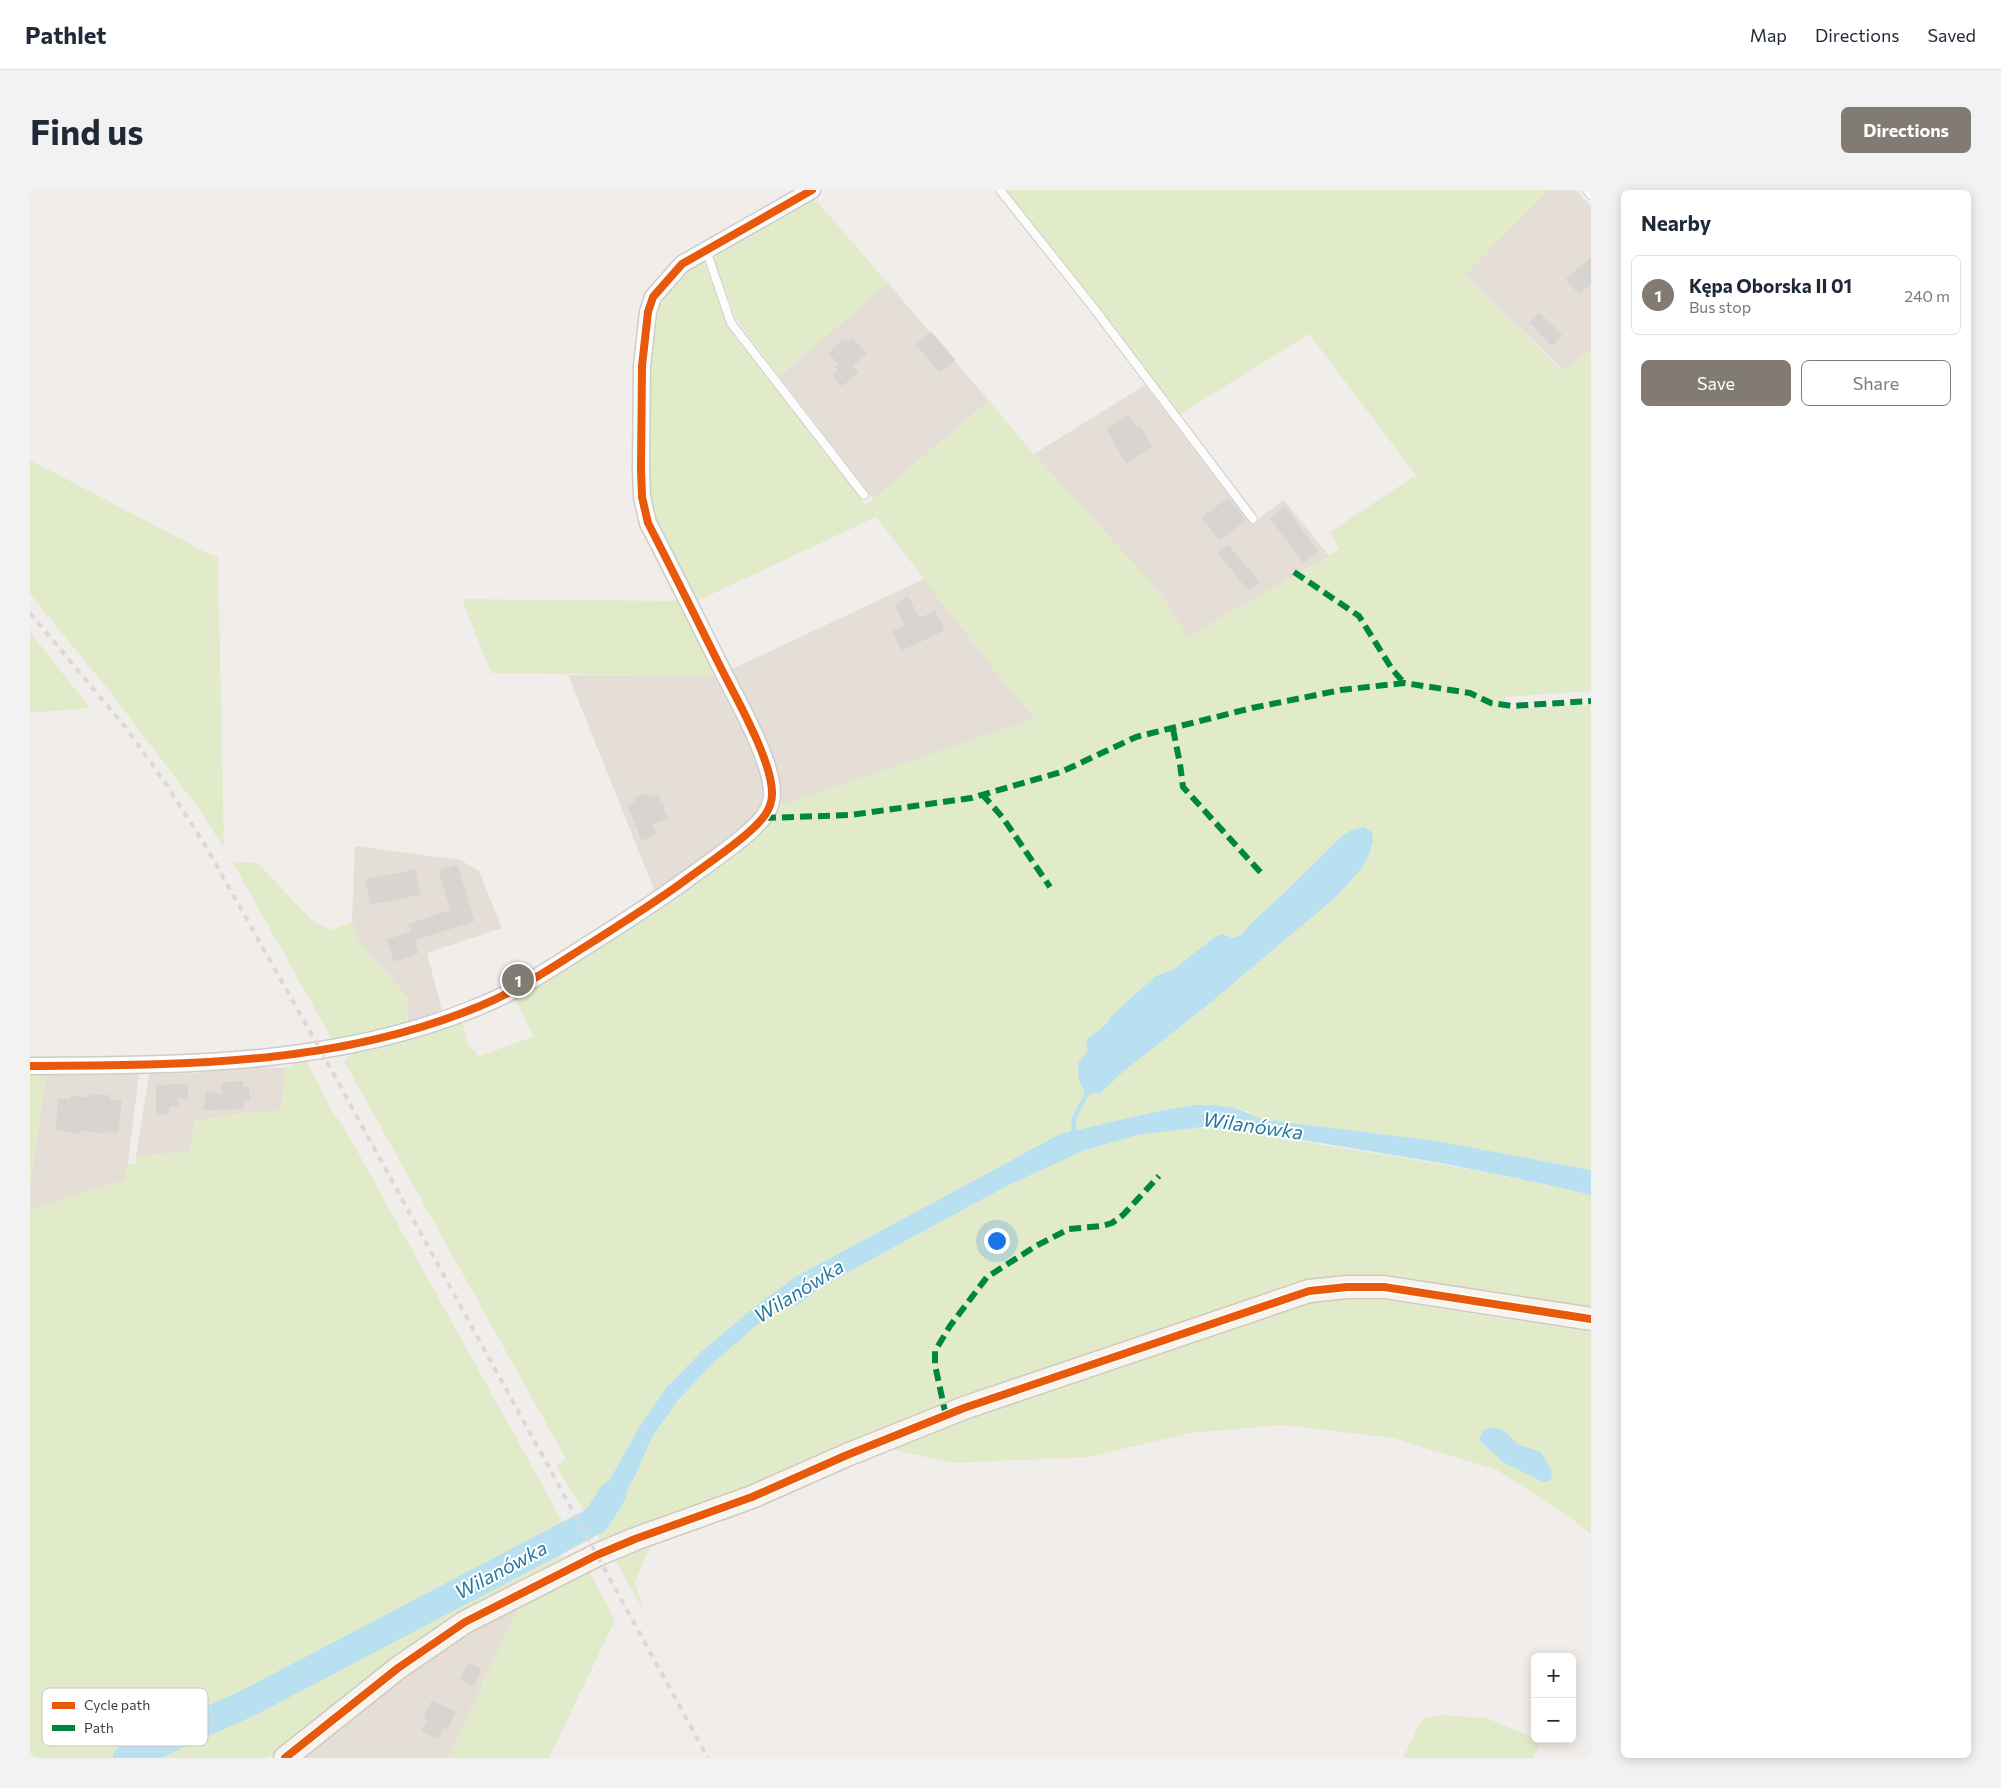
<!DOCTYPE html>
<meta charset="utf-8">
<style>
body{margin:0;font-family:Commissioner,sans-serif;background:#f2f2f3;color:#1f2937}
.controls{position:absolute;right:15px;bottom:15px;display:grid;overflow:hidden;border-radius:8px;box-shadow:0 2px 12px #0003}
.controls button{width:45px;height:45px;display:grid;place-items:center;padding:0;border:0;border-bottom:1px solid #e0e1e3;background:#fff;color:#1f2937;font:25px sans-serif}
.you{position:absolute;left:966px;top:1050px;width:18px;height:18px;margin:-12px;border:4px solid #fff;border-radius:50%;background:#1a73e8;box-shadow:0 0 0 8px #1a73e833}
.badge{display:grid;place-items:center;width:32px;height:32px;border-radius:50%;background:#827b74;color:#fff;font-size:16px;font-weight:700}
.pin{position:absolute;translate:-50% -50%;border:2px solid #fff;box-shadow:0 1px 5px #0006}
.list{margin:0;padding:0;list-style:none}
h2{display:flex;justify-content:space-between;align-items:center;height:65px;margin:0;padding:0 20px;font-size:21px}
h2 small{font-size:16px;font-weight:400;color:#747a83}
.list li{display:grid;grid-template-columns:32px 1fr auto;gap:15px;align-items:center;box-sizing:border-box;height:80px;margin:0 10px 10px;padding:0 10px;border:1px solid #e0e1e3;border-radius:8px}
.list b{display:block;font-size:19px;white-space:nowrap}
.list p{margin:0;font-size:16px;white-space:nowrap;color:#747a83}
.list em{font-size:16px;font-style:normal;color:#747a83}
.actions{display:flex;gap:10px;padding:15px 20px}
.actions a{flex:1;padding:11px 0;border:1px solid #827b74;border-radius:8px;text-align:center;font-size:18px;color:#827b74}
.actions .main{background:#827b74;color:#fff}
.map{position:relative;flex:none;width:1561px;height:1568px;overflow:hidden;border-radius:8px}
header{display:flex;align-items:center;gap:30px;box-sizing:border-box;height:70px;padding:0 25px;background:#fff;border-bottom:1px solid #e0e1e3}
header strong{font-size:24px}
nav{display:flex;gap:28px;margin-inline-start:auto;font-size:18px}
.intro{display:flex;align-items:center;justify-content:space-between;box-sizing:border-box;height:120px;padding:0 30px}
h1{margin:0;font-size:35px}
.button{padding:12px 22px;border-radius:8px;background:#827b74;color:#fff;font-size:18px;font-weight:700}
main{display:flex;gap:30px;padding:0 30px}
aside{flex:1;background:#fff;border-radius:8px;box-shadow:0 2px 12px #0003}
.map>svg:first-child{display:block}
</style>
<header>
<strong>Pathlet</strong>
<nav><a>Map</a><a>Directions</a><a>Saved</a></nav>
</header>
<div class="intro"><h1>Find us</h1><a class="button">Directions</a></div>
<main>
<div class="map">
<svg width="1561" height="1568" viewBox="0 0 1561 1568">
<rect width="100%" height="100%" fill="#f0edea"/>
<path fill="#e5ded7" d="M1518,0H1546L1561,16V160L1549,169L1535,182L1435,84Z
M858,93L959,211L843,309L749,186Z
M1115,195L1221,334L1254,310L1299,366L1158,447L1129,402L1004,264Z
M894,389L979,498L1005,529L752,615L745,571L700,480Z
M538,485L684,486L729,572L734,591L733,609L724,626L692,653L625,702Z
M325,656L430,670L449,681L472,738L397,763L412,821L378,833L377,817L378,808L328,751L322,732Z
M221,877L256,878L251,921L215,923L165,931L160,962L106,966L119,884L168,883Z
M109,884L96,990L0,1020V996L16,885Z
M493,1408L418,1568H271L412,1457Z"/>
<path fill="#e2ebc9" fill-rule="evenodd" d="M975,0H1518L1435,84L1534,182L1561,160V501L1477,507L1468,519L1561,515V980L1407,951L1230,929L1214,920L1165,915L1133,920L1030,944L767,1086L611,1234L558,1328L526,1276L536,1269L314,871L328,858L383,848L432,830L439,856L449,866L503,847L485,807L514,794L697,666L752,615L1005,529L979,498L846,327L665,412L622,319L611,250L623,150L630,116L656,79L673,70L698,136L836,315L959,211L1004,264L1129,402L1158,447L1299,366L1309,359L1300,342L1386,285L1279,144L1150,224ZM1311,647L1331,679L1307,706L1174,818L1094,881L1071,903L1048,873L1058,861L1062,845L1072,840L1088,820L1192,744L1203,748L1212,745L1222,732L1253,704Z
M783,7L858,93L749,186L707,130L684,71L687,62Z
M0,270L179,364L188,367L194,658L166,615L82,504L0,404Z
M432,409L648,411L684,486L461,483Z
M0,442L60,518H61L0,523Z
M212,672L227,673L284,732L300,740L322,732L328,751L378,808L377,817L378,833L303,851L203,673Z
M275,868L302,921L315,939L541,1347L528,1355L533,1368L500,1385L426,1429L238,1568H0V1020L95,990L97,975L106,974V966L160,962L165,931L215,923L251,921L256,878Z
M0,885H16L0,996Z
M1172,937C1220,941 1264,950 1311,958C1395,971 1479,985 1561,1005V1122L1365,1092L1305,1087L1275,1092L848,1239L765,1280L573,1355L563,1339L590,1314L608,1280L621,1249L648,1210L684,1172L746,1119L767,1115L796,1094L977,996L1055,960L1108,945Z
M1321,1105L1561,1142V1344L1537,1325L1467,1280L1363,1248L1253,1235L1160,1243L1059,1267L922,1273L856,1258L862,1253L1273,1111Z
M623,1350L605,1392L614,1421L582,1365Z
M557,1377L585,1430L519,1568H418L493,1408Z
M1410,1525L1456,1528L1512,1551L1502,1568H1373L1392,1529Z"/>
<path fill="#b9e0f0" d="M1334,637L1342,642L1343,652L1338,667L1331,679L1307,706L1174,818L1094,881L1071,903L1055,904L1049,891L1048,873L1058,861L1056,850C1066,841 1076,838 1082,825L1126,786L1143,780L1183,748L1192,744L1203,748L1212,745L1222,732L1253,704L1311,647L1321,640Z
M1165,915C1191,915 1207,916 1230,929L1407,951L1561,980V1005L1514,994L1411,973L1219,941L1172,937L1108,945L1055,960L977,996L796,1094L767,1115L746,1119L684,1172L648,1210L621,1249L608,1280L590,1314L563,1339L558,1328L611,1234L637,1197L672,1161L726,1116L767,1086L1030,944L1133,920Z
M1462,1237L1475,1241L1487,1254L1511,1262L1521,1280L1522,1288L1519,1291L1513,1292L1473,1272L1449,1250L1454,1240Z"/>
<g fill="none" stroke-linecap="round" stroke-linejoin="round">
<path stroke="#b9e0f0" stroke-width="4.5" d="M1043,946L1044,928L1059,900"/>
<path stroke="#b9e0f0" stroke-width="28" d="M97,1568L218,1513L515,1357L566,1330L582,1305"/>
</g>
<path fill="#d8d4d1" stroke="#d9d4cf" d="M1561,68V94L1549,104L1536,89Z
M1509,123L1532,145L1522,155L1500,133Z
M901,142L925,170L910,182L886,155Z
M823,148L836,164L822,176L828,182L812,196L803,185L808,180L805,177L809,174L799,163L813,150L817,152Z
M1099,225L1107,238L1110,237L1122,257L1096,273L1077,239Z
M1198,308L1215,330L1190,350L1172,328Z
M1255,317L1288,362L1273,372L1240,328Z
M1198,355L1229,392L1219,401L1188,363Z
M878,407L889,429L905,421L914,440L872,460L863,441L875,435L865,414Z
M616,603L619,609L628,605L630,612L635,614L633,619L637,628L622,634L626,644L612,650L598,615L606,612L605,608Z
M427,675L444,731L384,750L388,763L364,771L357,750L381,742L379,734L421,720L409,681Z
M385,680L390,704L341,714L336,690Z
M212,891V897H218L220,910H213L214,918L174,920L176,902L193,905L192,893Z
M157,894L158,908H148V916H139V923L127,924L126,896Z
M60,904L80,906L79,910L91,911L88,942L76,941V943L49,940V944L26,939L29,909L41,910V906L60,908Z
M438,1473L451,1480L444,1496L430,1489Z
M402,1511L425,1522L417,1539L413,1537L408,1548L392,1541L398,1530L394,1528Z"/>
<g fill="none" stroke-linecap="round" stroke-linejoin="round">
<defs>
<path id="lane" d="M970,0L1063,117L1223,329
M1557,0L1561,5
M676,60L701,133L834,305"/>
<path id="street" d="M0,876C153,875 306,876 450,816C487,801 520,779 553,758C588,736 623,714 657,689C677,674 721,645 735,625C739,619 742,611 742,604C743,574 709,513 694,484C669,434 644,383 618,333L612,307L611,279L612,176L618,122L623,107L652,74L782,0"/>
<path id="secondary" d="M255,1568L368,1478L435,1432L567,1365L605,1349L722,1307L817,1265L934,1218L1279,1101L1317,1097H1354L1561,1129"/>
</defs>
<use href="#lane" stroke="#cfcbc7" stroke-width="10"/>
<use href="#street" stroke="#cfcbc7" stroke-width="19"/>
<use href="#secondary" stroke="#d0c9c1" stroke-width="25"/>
<use href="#lane" stroke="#fdfcfc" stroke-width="8"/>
<use href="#street" stroke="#fdfcfc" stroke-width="16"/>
<use href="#secondary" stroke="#f7f4ee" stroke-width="22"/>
<path stroke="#d9d9d8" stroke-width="4" stroke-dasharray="6 6" stroke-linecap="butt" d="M0,423L96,538L136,594L175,655L291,861L678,1568"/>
<path stroke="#00873e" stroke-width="6" stroke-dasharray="12 6" stroke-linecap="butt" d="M1264,382L1329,426L1362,479L1374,493
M1143,539L1150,574L1153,597L1232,684
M952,604L973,628L1020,697
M734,628L821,625L941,608L1031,582L1106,547L1222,518L1311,500L1374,493L1440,503L1461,513L1482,516L1561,511
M916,1226L905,1175V1161L920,1136L957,1087L1006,1056L1039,1039L1072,1036L1082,1033L1093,1025L1129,986"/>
<defs>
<path id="cycleway" d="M0,876C153,875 306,876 450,816C487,801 520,779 553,758C588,736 623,714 657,689C677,674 721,645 735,625C739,619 742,611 742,604C743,574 709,513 694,484C669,434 644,383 618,333L612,307L611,279L612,176L618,122L623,107L652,74L782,0
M255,1568L368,1478L435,1432L567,1365L605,1349L722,1307L817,1265L934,1218L1279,1101L1317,1097H1354L1561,1129"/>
</defs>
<use href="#cycleway" stroke="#fff" stroke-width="11"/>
<use href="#cycleway" stroke="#e8590c" stroke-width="8"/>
</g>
<g text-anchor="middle" stroke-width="4" stroke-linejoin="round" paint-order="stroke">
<g font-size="20" font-style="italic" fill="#277a9e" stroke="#fff">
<text transform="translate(1223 936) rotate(8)" y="7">Wilanówka</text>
<text transform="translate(769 1101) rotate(-32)" y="7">Wilanówka</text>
<text transform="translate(471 1380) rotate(-28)" y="7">Wilanówka</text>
</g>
</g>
<rect x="12" y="1498" width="166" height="58" rx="8" fill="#fff" stroke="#c8c5c2" stroke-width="1"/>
<rect x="22" y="1512" width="23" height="7" fill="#e8590c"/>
<rect x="22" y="1535" width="23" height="6" fill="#00873e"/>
<g font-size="14" fill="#473e35">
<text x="54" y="1520">Cycle path</text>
<text x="54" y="1543">Path</text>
</g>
</svg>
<div class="controls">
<button>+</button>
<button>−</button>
</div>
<div class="you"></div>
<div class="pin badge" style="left:488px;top:790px">1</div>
</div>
<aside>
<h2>Nearby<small></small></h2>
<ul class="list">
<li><span class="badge">1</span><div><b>Kępa Oborska II 01</b><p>Bus stop</p></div><em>240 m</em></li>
</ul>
<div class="actions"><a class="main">Save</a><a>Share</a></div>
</aside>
</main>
